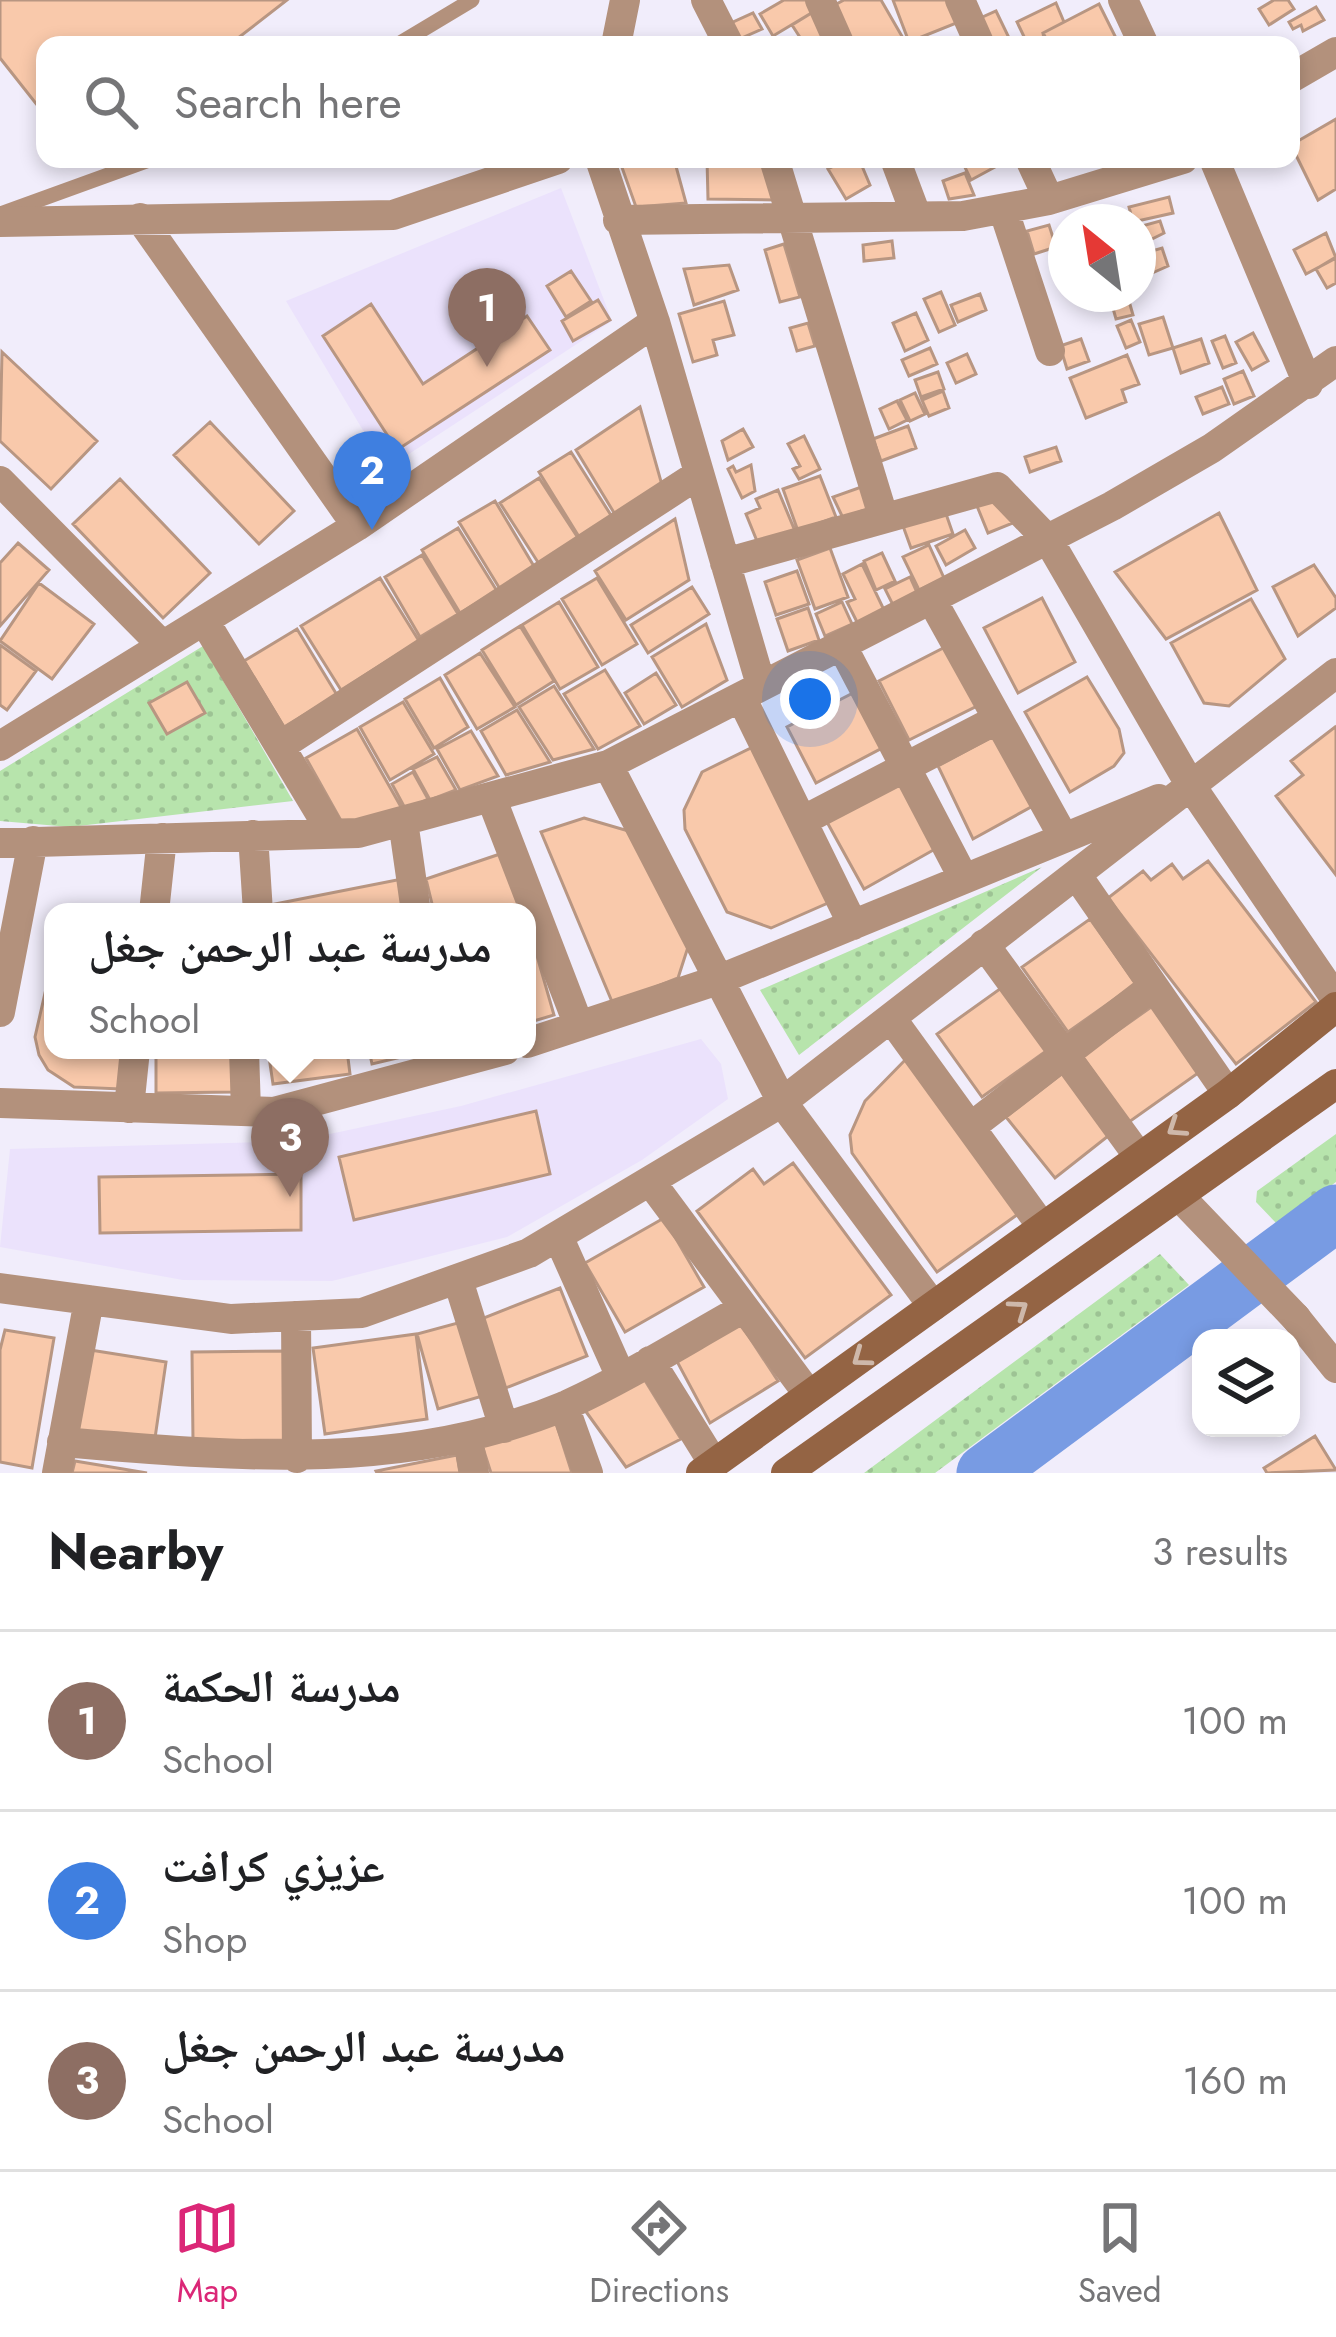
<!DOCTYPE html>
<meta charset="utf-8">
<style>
body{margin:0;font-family:Jost,"Noto Naskh Arabic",sans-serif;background:#f6f6f6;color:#202124}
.controls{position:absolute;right:36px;bottom:36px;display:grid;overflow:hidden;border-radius:24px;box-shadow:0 6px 18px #0003}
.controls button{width:108px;height:108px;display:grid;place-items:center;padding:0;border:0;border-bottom:3px solid #e0e0e0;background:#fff;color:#202124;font:60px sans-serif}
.compass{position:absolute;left:1048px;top:204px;width:108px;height:108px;border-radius:50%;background:#fff;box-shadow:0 6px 18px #0003;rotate:330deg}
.you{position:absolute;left:810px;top:699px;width:42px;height:42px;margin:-30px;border:9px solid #fff;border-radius:50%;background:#1a73e8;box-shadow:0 0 0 18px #1a73e833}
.badge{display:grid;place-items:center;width:78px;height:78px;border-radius:50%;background:#db2777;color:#fff;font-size:39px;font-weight:700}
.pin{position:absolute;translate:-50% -99px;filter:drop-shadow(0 3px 6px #0008)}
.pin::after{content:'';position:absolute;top:63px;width:42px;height:36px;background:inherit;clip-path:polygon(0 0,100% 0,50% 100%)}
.popup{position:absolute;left:44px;top:903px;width:492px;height:156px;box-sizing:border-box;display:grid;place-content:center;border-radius:24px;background:#fff;filter:drop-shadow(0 3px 9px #0005);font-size:39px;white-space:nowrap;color:#757577}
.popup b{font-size:45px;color:#202124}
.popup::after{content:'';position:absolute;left:50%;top:100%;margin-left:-24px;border:24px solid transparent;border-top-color:#fff}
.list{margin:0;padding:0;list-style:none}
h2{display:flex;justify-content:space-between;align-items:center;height:156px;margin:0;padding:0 48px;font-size:51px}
h2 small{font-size:39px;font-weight:400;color:#757577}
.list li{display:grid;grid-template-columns:78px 1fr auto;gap:36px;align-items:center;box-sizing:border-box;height:180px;padding:0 48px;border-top:3px solid #e0e0e0}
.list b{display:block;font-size:45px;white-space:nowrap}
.list p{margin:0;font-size:39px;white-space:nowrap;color:#757577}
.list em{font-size:39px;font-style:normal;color:#757577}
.icon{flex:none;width:66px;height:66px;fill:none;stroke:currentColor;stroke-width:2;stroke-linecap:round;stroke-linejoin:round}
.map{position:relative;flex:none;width:1336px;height:1473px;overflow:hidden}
.search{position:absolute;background:#fff;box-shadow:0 6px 18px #0003;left:36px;right:36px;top:36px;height:132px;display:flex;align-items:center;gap:30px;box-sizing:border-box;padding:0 42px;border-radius:24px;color:#757577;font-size:45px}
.sheet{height:696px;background:#fff}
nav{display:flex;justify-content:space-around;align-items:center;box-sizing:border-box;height:168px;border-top:3px solid #e0e0e0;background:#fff;font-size:33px;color:#757577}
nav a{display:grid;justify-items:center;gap:6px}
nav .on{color:#db2777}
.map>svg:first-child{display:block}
</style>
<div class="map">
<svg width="1336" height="1473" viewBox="0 0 1336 1473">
<defs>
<pattern id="grass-dots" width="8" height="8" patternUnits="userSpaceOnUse" patternTransform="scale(3)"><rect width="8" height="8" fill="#b7e4ac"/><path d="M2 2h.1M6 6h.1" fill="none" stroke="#9dc394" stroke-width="1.8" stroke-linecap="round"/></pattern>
</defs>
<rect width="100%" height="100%" fill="#f1edfb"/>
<path fill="#ebe2fc" d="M561,188L612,321L386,469L286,301Z
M701,1039L721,1064L728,1099L642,1160L507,1237L332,1281L183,1280L0,1247L10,1149L297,1141L461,1106Z"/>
<path fill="url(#grass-dots)" d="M203,646L293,801L70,827L0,821V771Z
M1042,867L799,1055L760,990Z
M1336,1134V1182L1278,1225L1256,1202L1257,1191Z
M1160,1254L1189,1285L935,1473H864Z"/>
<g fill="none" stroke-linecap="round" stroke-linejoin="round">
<path stroke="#789be3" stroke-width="57" d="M985,1473L1336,1213"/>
</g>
<path fill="#f9c9ab" stroke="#b89682" stroke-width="3" d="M0,0H287L229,45H45V115L0,58Z
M784,0H813L818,9L773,36L760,14Z
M844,0H881L907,45H848L831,7Z
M893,0H950L959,22L909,42Z
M1274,0H1288L1294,9L1269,25L1259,9Z
M1056,3L1064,22L1043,33L1045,45H1028L1017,22Z
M1099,4L1118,42L1050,45L1043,33Z
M1316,7L1324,20L1303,31L1301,25L1293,29L1289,22Z
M818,9L835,34L805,45L792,25Z
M996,11L1012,44L988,45L976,20Z
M753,13L762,29L728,44L720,28Z
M1336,119V189L1318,200L1291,145Z
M619,159H674L686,203L636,207Z
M707,159H763L776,200L708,199Z
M847,159H859L870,185L846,199L828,169Z
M961,159H990L995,167L971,180Z
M965,173L974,195L949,199L943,181Z
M1169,197L1173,213L1133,222L1129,207Z
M1160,221L1164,233L1140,245L1138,227Z
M1049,225L1056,247L1034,254L1027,231Z
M1326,233L1336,258L1306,274L1294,250Z
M892,241L894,258L864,261L863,245Z
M784,244L800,297L780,302L765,250Z
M1162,248L1168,266L1150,274L1145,253Z
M1336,257V283L1327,288L1316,269Z
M729,265L738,290L694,305L684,269Z
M571,271L591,301L566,317L547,286Z
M941,292L955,325L939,332L924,299Z
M980,294L986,310L958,322L951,305Z
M1109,294H1127L1133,315L1116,319Z
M598,300L610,320L573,341L562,321Z
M724,301L734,335L713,340L717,355L693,362L679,314Z
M371,304L423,384L527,316L550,350L397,450L323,336Z
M916,313L928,340L905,351L893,323Z
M1163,317L1173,348L1149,355L1139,324Z
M1131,320L1140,342L1126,348L1117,326Z
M808,323L815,346L797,351L790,328Z
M1253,333L1268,361L1252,370L1236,342Z
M1225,336L1236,363L1223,368L1212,341Z
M1081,339L1089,361L1067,369L1060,346Z
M1201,339L1209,363L1181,373L1173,348Z
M930,348L937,364L909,376L902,360Z
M2,352L97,441L51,489L0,441Z
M967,354L976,374L956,383L947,363Z
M1127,355L1139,384L1122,390L1126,402L1086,418L1070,378Z
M1243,371L1254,396L1234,404L1224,379Z
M938,372L944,389L921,397L915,380Z
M1222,387L1229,404L1203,414L1196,397Z
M943,391L949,408L929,416L922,400Z
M915,393L925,414L910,421L900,400Z
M897,401L907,420L889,429L880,409Z
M640,407L662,485L616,516L576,450Z
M210,422L294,511L259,544L174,455Z
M908,426L916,448L881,461L873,439Z
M743,429L753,447L728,460L722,441Z
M804,436L820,469L799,479L793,469L800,466L788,444Z
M1056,447L1061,461L1030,472L1025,457Z
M571,452L614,520L581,540L539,472Z
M751,465L755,491L742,498L728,469L733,466L736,472Z
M820,476L836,517L798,531L783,489Z
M539,478L580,541L541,567L500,503Z
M120,479L210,573L163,618L73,524Z
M867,485L872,507L843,518L833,497Z
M778,490L795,531L759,546L746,514L760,508L756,499Z
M1002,495L1013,523L988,533L977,506Z
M495,501L535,568L500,589L459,522Z
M945,511L953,534L911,548L903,526Z
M1219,513L1257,590L1166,639L1115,572Z
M675,519L689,580L626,620L595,571Z
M458,528L497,591L460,613L422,550Z
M965,530L975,548L946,565L936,546Z
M18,543L49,570L0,626V563Z
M929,545L944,578L919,590L903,557Z
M830,548L848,597L815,609L797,560Z
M882,553L895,581L876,590L864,561Z
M422,555L458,614L420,637L385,577Z
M862,564L885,612L858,624L847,602L855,599L843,574Z
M1314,565L1336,598V608L1298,636L1273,587Z
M797,571L809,604L776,615L765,582Z
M910,577L919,597L895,609L885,589Z
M380,578L419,641L341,690L301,626Z
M597,578L637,644L602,665L562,599Z
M39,583L94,624L52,679L0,641Z
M692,587L709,614L648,653L631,625Z
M1042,598L1075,662L1018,693L984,628Z
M1251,599L1285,659L1229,706L1204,703L1171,643Z
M559,602L598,667L560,689L522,625Z
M842,602L852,624L825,636L816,614Z
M808,608L819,640L788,651L777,619Z
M706,624L727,680L682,707L652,657Z
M520,626L554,681L516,705L482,650Z
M297,629L337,695L284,727L244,661Z
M955,642L985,702L909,740L879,681Z
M0,645L36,671L7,710L0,705Z
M480,653L515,707L477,729L445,675Z
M605,670L640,726L598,749L564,694Z
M656,673L676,705L644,724L625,693Z
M1087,677L1119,729L1124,753L1114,766L1070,792L1025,712Z
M440,678L468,727L434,748L405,699Z
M187,682L205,713L167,734L149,703Z
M554,686L594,749L553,760L519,707Z
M855,692L884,747L816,783L787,727Z
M403,702L434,754L390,780L360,727Z
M517,710L550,762L506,775L481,731Z
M1335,727L1336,729V875L1276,796L1303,775L1291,761Z
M357,729L405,814L344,826L306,758Z
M471,731L498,776L460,790L437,749Z
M1003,731L1042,801L973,839L938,766Z
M759,744L837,899L771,928L727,912L685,829L684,810L702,772Z
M437,757L456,790L430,800L413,769Z
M413,772L428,799L406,810L392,784Z
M902,780L937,848L864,889L827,822Z
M584,818L632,832L689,944L678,978L613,1004L541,832Z
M503,853L526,912H434L426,879Z
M1208,861L1316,1002L1236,1064L1108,898L1143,871L1151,880L1172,864L1183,879Z
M402,879L408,912H271L270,905Z
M1090,919L1136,984L1068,1032L1022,967Z
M533,942L554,1015L527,1023V944Z
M53,958V1050H126L121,1089L74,1087L48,1070L39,1055L35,1037Z
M1004,986L1049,1049L982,1097L937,1034Z
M1154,1005L1201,1071L1129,1122L1082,1056Z
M156,1050H234V1092L156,1093Z
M268,1050H347L350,1074L273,1084Z
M369,1050H431L372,1064Z
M909,1056L1021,1212L937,1272L852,1153L850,1135L865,1101Z
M1064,1072L1112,1133L1055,1178L1006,1117Z
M536,1111L550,1174L354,1220L339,1157Z
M793,1163L891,1295L805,1358L697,1211L753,1169L764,1184Z
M301,1174V1230L100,1233L99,1177Z
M664,1218L704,1287L625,1332L585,1263Z
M560,1288L587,1356L503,1389L476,1321Z
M738,1320L778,1381L710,1423L673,1354Z
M465,1321L486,1395L438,1409L417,1334Z
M5,1330L54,1338L32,1468L0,1462V1350Z
M416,1334L427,1419L325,1434L313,1348Z
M84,1349L166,1362L154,1445L70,1431Z
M289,1351V1440L193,1441L192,1352Z
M641,1374L681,1439L626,1467L579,1402Z
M555,1420L572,1473H491L482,1445Z
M1315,1436L1336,1470L1267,1473L1264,1468Z
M457,1455L460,1473H377L376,1471Z
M75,1461L147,1473H72Z"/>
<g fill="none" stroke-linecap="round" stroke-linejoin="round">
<path stroke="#b3917c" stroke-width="15" d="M397,45L472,0
M3,213L152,159"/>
<path stroke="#b3917c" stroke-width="30" d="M706,0L729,45
M820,0L840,45
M960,0L980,45
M1123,0L1144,45
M616,45L625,0
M1291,78L1336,52
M600,159L655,322L761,685
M774,159L883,516
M895,159L916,215
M1030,159L1049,200
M1214,159L1308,384
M1004,211L1050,351
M140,218L357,526
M618,220L963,216L1049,200L1183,159
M0,222L393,215L558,159
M0,481L162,645
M725,563L997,487L1049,541L1191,786L1336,999
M933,602L1064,838
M205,622L332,833
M842,646L964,879
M741,697L853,925
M282,745L699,474
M0,746L357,526L655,322
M608,765L782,1102L933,1306
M491,797L579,1026
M403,821L416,912
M802,821L998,719
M253,835L258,912
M0,843L358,833L608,765L1112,506L1212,448L1336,361
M1078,877L1228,1094
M154,912L162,838
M984,944L1137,1154
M0,1012L33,841
M891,1018L1041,1225
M527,1043L718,980L1159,799
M244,1050L246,1111
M0,1103L274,1112L505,1050
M129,1108L135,1050
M972,1126L1152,987
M650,1181L809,1395
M558,1236L621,1377
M458,1280L504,1428
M0,1288L231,1319L362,1313L529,1253L782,1102L1336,673
M296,1316L297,1458
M1296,1318L1336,1368
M650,1361L714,1464
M564,1406L588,1473
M468,1439L474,1473
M62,1442C232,1456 406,1473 567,1405C628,1377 685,1341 744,1308
M57,1473L89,1300"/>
<path stroke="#b3917c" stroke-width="30" d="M1180,1197L1296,1318"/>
<path stroke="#946444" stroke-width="30" d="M701,1473L1228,1094L1336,1007
M786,1473L1336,1084"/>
</g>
<defs><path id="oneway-chevron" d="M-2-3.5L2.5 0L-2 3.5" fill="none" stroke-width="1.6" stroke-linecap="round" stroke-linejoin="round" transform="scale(3)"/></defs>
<g stroke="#ceb8aa">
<use href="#oneway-chevron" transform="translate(1176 1128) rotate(146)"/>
<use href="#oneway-chevron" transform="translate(1019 1309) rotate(-35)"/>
<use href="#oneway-chevron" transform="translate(861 1358) rotate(144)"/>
</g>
</svg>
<div class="controls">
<button><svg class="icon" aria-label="layers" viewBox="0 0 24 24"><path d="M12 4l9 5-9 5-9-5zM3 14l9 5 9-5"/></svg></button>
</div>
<svg class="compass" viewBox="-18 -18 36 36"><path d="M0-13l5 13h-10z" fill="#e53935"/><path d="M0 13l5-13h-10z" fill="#757577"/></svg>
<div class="you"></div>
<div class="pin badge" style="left:487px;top:367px;background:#8d6e63">1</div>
<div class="pin badge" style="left:372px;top:530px;background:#3f7fe0">2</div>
<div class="pin badge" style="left:290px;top:1197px;background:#8d6e63">3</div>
<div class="popup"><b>مدرسة عبد الرحمن جغل</b>School</div>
<div class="search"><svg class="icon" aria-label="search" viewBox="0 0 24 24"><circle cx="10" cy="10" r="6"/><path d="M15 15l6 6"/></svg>Search here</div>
</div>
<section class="sheet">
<h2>Nearby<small>3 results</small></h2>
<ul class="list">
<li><span class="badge" style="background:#8d6e63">1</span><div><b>مدرسة الحكمة</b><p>School</p></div><em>100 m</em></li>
<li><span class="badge" style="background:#3f7fe0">2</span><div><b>عزيزي كرافت</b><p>Shop</p></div><em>100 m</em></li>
<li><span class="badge" style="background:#8d6e63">3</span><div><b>مدرسة عبد الرحمن جغل</b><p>School</p></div><em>160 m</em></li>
</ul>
</section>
<nav>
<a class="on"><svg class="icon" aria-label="map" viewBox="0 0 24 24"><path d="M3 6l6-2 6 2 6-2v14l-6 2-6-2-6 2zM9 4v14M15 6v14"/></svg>Map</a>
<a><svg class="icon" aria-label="directions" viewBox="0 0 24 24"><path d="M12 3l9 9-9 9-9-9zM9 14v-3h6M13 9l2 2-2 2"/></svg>Directions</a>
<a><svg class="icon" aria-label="saved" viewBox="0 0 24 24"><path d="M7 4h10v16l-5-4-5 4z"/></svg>Saved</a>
</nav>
